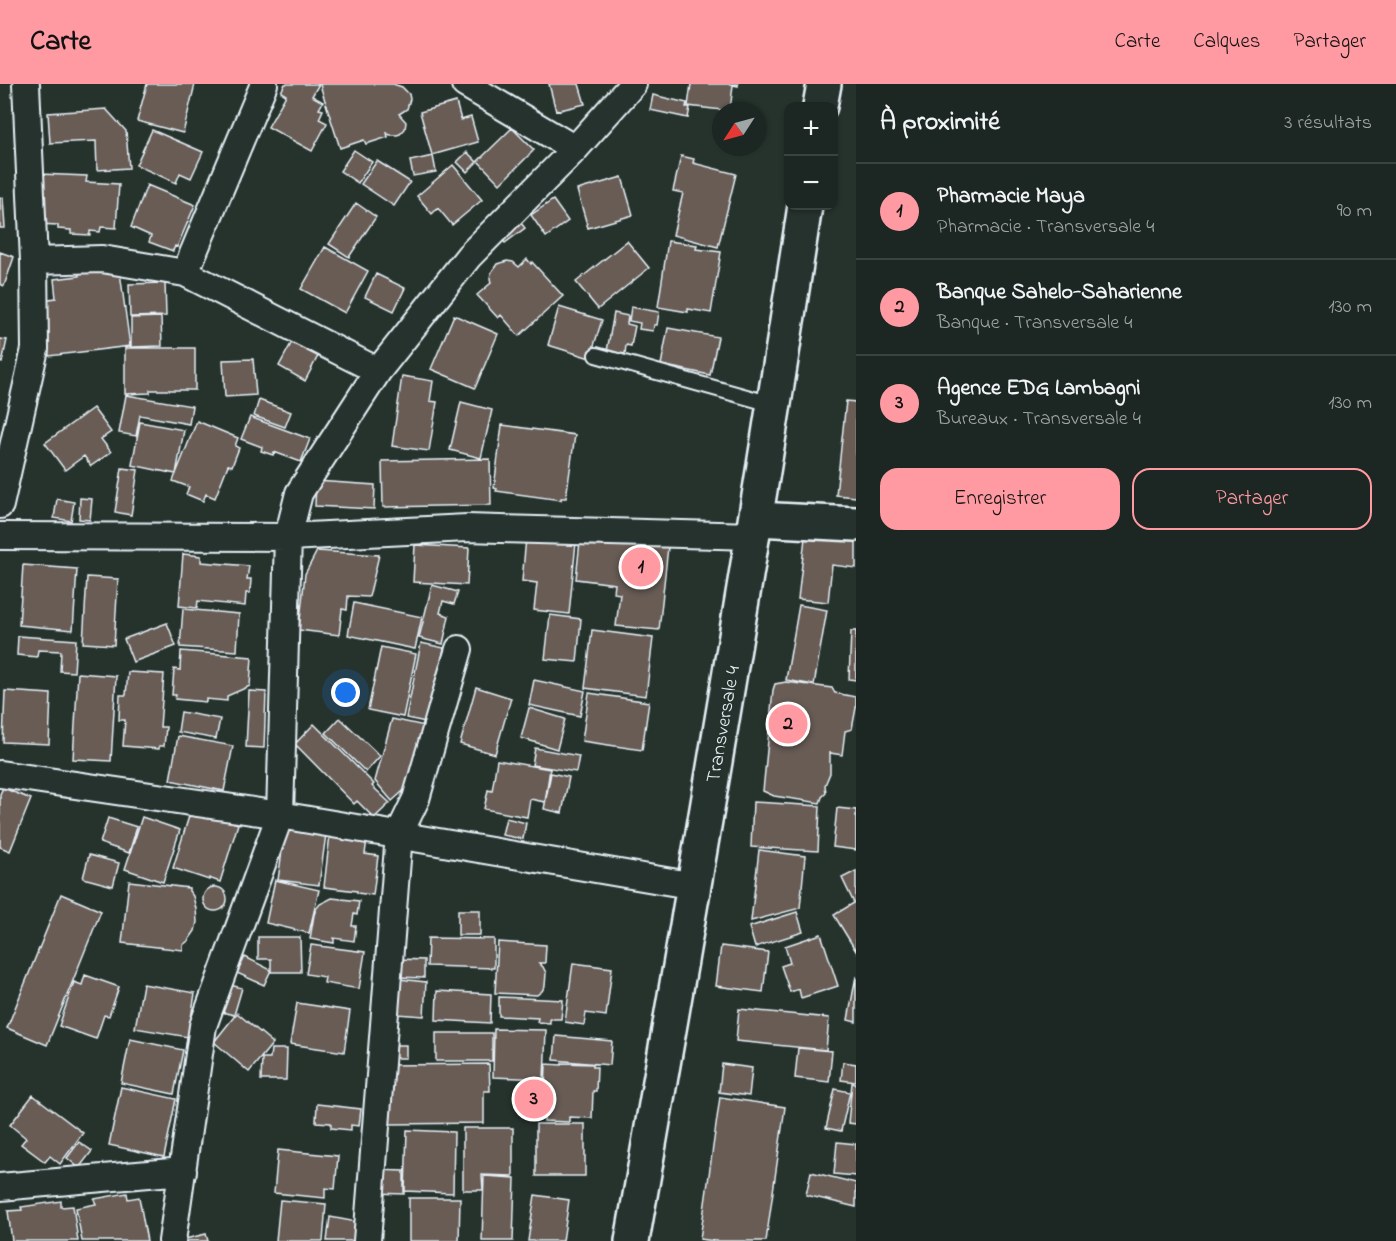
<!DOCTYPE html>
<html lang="fr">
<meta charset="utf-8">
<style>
body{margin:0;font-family:"Indie Flower",sans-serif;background:#29322f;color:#f1f3f6}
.controls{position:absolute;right:18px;top:18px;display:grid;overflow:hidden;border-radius:12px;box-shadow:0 2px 4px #0004}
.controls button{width:54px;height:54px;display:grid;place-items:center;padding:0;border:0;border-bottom:2px solid #3a4340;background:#1c2622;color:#f1f3f6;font:30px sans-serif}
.compass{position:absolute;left:712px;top:18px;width:54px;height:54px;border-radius:50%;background:#1c2622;box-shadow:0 2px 4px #0004;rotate:234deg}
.you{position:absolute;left:346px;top:609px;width:21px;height:21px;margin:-15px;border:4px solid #fff;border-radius:50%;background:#1a73e8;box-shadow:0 0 0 9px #1a73e833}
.badge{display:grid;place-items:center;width:39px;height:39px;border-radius:50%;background:#ff9aa2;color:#111;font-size:20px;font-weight:700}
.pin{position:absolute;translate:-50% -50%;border:3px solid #fff;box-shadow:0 2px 6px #0006}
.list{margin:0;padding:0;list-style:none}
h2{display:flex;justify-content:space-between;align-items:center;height:78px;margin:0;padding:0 24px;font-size:26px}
h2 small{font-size:20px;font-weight:400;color:#a0a5a5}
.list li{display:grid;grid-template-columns:39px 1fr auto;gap:18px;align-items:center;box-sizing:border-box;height:96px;padding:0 24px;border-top:2px solid #3a4340}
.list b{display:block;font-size:22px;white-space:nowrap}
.list p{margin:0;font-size:20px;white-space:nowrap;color:#a0a5a5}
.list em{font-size:20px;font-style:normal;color:#a0a5a5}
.actions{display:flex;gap:12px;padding:18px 24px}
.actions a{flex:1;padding:14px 0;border:2px solid #ff9aa2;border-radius:18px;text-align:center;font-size:21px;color:#ff9aa2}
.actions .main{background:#ff9aa2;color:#111}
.map{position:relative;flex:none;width:856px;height:1157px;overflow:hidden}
header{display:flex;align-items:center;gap:36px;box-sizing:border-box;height:84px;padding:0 30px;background:#ff9aa2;color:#111}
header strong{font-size:28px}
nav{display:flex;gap:33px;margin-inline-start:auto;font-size:21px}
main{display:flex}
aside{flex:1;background:#1c2622}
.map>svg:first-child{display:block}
</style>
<header>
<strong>Carte</strong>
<nav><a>Carte</a><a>Calques</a><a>Partager</a></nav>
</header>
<main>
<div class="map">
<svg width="856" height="1157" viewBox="0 0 856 1157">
<rect width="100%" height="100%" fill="#26332d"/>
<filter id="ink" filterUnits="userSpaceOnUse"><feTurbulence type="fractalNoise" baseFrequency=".0167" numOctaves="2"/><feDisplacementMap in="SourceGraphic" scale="12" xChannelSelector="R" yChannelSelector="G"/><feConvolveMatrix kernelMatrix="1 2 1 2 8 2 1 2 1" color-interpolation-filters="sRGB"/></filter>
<g filter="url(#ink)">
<path fill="#675b55" stroke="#e8f1f8" stroke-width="1.5" d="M147,0H195L183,49L137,37Z
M285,0H319L312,12L323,18L319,25L323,26L319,35L327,39L312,67L268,43L286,11L281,8Z
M322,0H393L402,3L409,10L410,15L407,25L399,30L406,38L405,45L400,50L397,51H390L387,49L388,53L366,60L364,56L340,64L320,1Z
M549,0H579L585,20L556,27Z
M691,0H738V2L733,1L730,27L688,22Z
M653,11L687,19L686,23H690L688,34L650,26Z
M456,18L461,36L471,33L478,58L432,71L420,28Z
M106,25L126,47L129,84L97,86L96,57L50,59L48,29Z
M512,44L534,66L500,100L478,77Z
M152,46L203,68L191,94L180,89L176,99L136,81Z
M354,66L372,78L358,99L340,87Z
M467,68L477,78L467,88L457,78Z
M433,72L436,88L413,92L410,77Z
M681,72L694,75L693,79L736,90L718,163L673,151L683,109L673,107Z
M377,77L410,98L394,122L361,100Z
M453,81L482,116L452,141L438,124L432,130L417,112Z
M39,90L87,92L86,98L119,100L116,144L101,143L100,148L90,147V151L71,150V146L58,145V141L37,140Z
M622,93L633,131L588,144L577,106Z
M147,101L195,121L177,163L175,162L173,167L149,158L151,152L131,143Z
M0,114H3L5,144H0Z
M553,116L568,137L546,153L531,131Z
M356,119L376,133L349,173L329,160Z
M517,134L525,144L505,159L497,150Z
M627,157L649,184L598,225L576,198Z
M668,157L697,161L696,165L721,168L711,229L688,225V228L658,223Z
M325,163L368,187L345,229L301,205Z
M0,168L14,173L4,202L0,200Z
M527,175L531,180L532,178L563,212L519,252L501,231L498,234L477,211L491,199L490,194L491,189L497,180L507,177L513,178L519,183Z
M119,181L130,262L49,272L42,216L56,214L54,195L79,192V187Z
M376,190L405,204L394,227L365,213Z
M165,199L166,232L130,233L129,200Z
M559,223L602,236L590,274L548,261Z
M631,223L659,228L657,241H654L653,247L639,245L640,239L629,237Z
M614,229L628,232L627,240L635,242L631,262L626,261L625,270L607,267Z
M454,231L498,250L475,304L431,285Z
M161,233L162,262L131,263V234Z
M668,244L718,253L710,291L661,281Z
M0,255L7,256L2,279L0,278Z
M293,256L319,270L305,297L279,282Z
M125,264H195V306H150V309L125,310Z
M253,275L256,311L225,313L223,276Z
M402,292L433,297L430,317L437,318L429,367L392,362Z
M126,311L192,322L189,340L140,331L136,352L119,349Z
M259,316L291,328L285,343L254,332Z
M846,317L856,318V413L836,411Z
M461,318L492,326L481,374L450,366Z
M93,324L111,348L101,355L111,368L91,382L84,372L65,386L45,359Z
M250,333L310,355L301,378L274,368L273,371L261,367L262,363L241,355Z
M197,337L238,354L235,362L239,364L232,382L228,381L215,414L206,410L203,417L186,410L189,403L173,397Z
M140,338L184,346L176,390L132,381Z
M502,341L575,351L566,414H561V416L496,407L497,405L494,404Z
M490,375L491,421L383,423L382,377Z
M122,384L138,386L131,431L115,428Z
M316,397L375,401L374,425L315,422Z
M80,414L92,415L90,436L79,435Z
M57,415L74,418L71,437L54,434Z
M806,445L856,451V484L832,481L828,518L798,515Z
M526,454L576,458L569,530L534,526L537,499L522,497Z
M580,457H616L668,463L659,546L616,542L620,510L614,509L615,500L576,495Z
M415,461L469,464L467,501L413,498Z
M317,467L379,471L369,513L348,512L347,526L342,525L339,551L299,546L305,490Z
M183,470L201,472V478L249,482L247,495H251L250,509H246L245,522L198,517L197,524L179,522Z
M23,481L77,485L73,546L19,541Z
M87,493L118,495L114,561L83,559Z
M432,501L458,508L454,520L443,517L440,529L449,532L443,560L419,554Z
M354,519L422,533L415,565L348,551Z
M799,521L827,526L814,601L786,596Z
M183,525L239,530L237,567L180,563Z
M550,531L581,535L577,578L545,575Z
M167,539L176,562L133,578L124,555Z
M592,546L653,554L646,612L585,604Z
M851,547H856V596L849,595Z
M18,552L76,556L74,588L60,587L61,567L38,566L37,573L17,571Z
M421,559L444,564L431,639L406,634Z
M381,563L416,570L403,633L368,626Z
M181,567L252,573L250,602L227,612V617L206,615V618L175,615L176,611H172L174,585L180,586Z
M128,588L164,590L160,643H166L164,662H159V665L123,662L125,636H119L120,611H126Z
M78,589L116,592L111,677L73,675Z
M534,596L585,607L580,632L529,621Z
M786,598L832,604L835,609L856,613V624L852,645L845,647L842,671L830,669V689L825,701L826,709L822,713L820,719L774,712L763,707L773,606L775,600Z
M476,603L511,614L495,670L460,660Z
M5,607L51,610L49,660L3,658Z
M249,607L266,608L264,664L246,663Z
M589,609L649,618L642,666L582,657Z
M529,624L565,635L557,665L521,654Z
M181,628L220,635L216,655L178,648Z
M340,634L380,672L366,688L326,649Z
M392,635L425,642L411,700L392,717L375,697Z
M314,640L374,700L372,702L390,719L374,734L357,717L354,720L295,660Z
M178,652L233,662L224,707L170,696Z
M535,664L579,672L576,688L532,681Z
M497,676L550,685L545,718L530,715L527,733L484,725L488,706L492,707Z
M551,689L569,693L562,729L544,725Z
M3,704L31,715L10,767L0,763V710Z
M753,718L820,722L818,767L751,763Z
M837,724L856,726V766L833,763Z
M190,729L210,735L211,731L238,740L220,798L209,794V796L173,784Z
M142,733L180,746L163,798L125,785Z
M108,734L137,743L129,769L100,759Z
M506,734L526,739L523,755L502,751Z
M285,745L326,750L319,801L278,796Z
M330,750L367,755L365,770L378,772L373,811L357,809V807L324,803Z
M759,766L805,772L800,824L751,837Z
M89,771L119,779L113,802L83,794Z
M856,787V867L834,831L854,819L842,794Z
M275,796L319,806L309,849L266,839Z
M129,797L189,804V807L193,812L196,825L197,838L195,847L188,857L183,861V866L122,859Z
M203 815a12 12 0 1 1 24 0a12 12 0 1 1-24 0Z
M61,810L101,827L47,961L7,944Z
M332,814L359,817L357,831L354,830L352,842H356L354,857L334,854V859L310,855L314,831L316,825L320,820Z
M458,826H480V851H458Z
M797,828L803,848L755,863L749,843Z
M821,850L838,902L801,914L799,905L790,908L781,882L790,879L785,862Z
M258,853H300L301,888H271V875H258Z
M428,854L494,855V884L427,882Z
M498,858L546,861L545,879H539L543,883L546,889L545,902L542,907L537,911L495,909Z
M311,861L365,868L359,905L324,899L325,893L306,890Z
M721,862L768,868L763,908L716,902Z
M245,873L271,886L264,901L237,889Z
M398,875L424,876V894L397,893Z
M573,879L612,884L606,932L586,929L584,941L565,938Z
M85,891L119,903L109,932L104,931L96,955L59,942L74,898L82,901Z
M856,892V938L848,936Z
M399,895L426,898L424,932L397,930Z
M143,900L195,909L188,953L135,944Z
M230,901L242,904L234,931L222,928Z
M437,907L491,910L490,939L436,936Z
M499,913L563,916L561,935H550V939L537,938L538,934L499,932Z
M297,919L350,927L344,968L290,960Z
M739,925L829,934L826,966L736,957Z
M237,929L273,959L249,988L214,958Z
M494,945L546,946L544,995L493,993Z
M436,949H492V977H436Z
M556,952L612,957L610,981L554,976Z
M130,955L183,966L174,1010L121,999Z
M388,961H406V974H389Z
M798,964L832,967L829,998L795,994Z
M271,965H287L286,996H261L262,974H270Z
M843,978L856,980V998L841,996Z
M562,979L593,980V983H597L596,1007H593L592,1034L569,1033V1038L544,1037L546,980L562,981Z
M489,980L490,1007H484V1039L389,1040V981Z
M722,980L752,984L749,1012L719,1008Z
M852,999L856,1000V1040L848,1039Z
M121,1003L176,1015L164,1073L109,1061Z
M835,1005L850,1008L841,1047L826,1044Z
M33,1011L83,1049L60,1080L50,1072L45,1078L21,1060L26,1054L10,1041Z
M720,1013L785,1023L766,1157H714L700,1155Z
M317,1020L361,1025L359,1042L351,1041V1046L331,1044V1039L316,1038Z
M536,1040H585V1092H536Z
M463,1044H513V1092L482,1091L483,1106H463Z
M407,1046L454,1048L453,1109L405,1107Z
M79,1058L92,1067L79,1084L67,1074Z
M837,1058L856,1060V1092L834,1090Z
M278,1066L338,1072L335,1105L325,1104V1114L274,1109Z
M375,1086L404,1087V1110L375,1109Z
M811,1088L856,1099V1123L806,1111Z
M484,1092L515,1094L513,1157H482Z
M127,1109L128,1115L139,1113L147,1157H82L76,1124L96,1120L94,1115Z
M535,1111L569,1116L563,1157H528Z
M409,1114H460L459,1157H409Z
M280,1116L326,1120L323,1157H276Z
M61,1117V1123L73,1122L78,1157H12L8,1127L22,1126L21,1123Z
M330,1133L357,1138L354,1157H327Z
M206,1150L208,1157H186L185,1155Z"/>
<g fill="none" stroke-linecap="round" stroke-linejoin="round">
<defs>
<path id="service" d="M596,271L775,321"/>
<path id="minor" d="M465,0L575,65
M34,177L102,175L185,189L378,287
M185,189L264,0
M0,421L35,265L34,177L26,0
M0,452L288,453L467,444L754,452
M0,690L280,731L695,802
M0,1103L183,1087
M172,1157L203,942L280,731L288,453L299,409L378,287L469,172L575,65L633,0
M367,1157L399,750L416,715L459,565"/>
<path id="tertiary" d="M756,435L856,440"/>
<path id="secondary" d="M820,22L824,0
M632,1157C693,812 752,467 805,122"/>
</defs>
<use href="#service" stroke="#e8f1f8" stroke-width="18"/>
<use href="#minor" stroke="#e8f1f8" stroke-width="30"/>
<use href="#tertiary" stroke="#e8f1f8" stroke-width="38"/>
<use href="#secondary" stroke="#e8f1f8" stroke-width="38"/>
<use href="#service" stroke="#26332d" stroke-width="14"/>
<use href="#minor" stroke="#26332d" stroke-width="26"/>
<use href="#tertiary" stroke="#26332d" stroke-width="33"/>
<use href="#secondary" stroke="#26332d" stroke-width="33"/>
</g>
</g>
<g text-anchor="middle" stroke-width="5" stroke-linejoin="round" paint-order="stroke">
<g font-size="20" fill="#e8f1f8" stroke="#26332d">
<text transform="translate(722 640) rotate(-80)" y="7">Transversale 4</text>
</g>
</g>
</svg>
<div class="controls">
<button>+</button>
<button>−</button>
</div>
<svg class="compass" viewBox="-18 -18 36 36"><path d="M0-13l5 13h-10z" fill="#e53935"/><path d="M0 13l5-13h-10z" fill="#a0a5a5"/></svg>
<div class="you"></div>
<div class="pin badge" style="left:641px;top:483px">1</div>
<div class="pin badge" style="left:788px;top:640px">2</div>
<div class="pin badge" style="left:534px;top:1015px">3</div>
</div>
<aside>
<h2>À proximité<small>3 résultats</small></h2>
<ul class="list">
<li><span class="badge">1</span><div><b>Pharmacie Maya</b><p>Pharmacie · Transversale 4</p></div><em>90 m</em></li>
<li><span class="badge">2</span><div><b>Banque Sahelo-Saharienne</b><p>Banque · Transversale 4</p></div><em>130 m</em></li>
<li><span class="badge">3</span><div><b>Agence EDG Lambagni</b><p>Bureaux · Transversale 4</p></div><em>130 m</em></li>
</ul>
<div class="actions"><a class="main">Enregistrer</a><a>Partager</a></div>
</aside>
</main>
